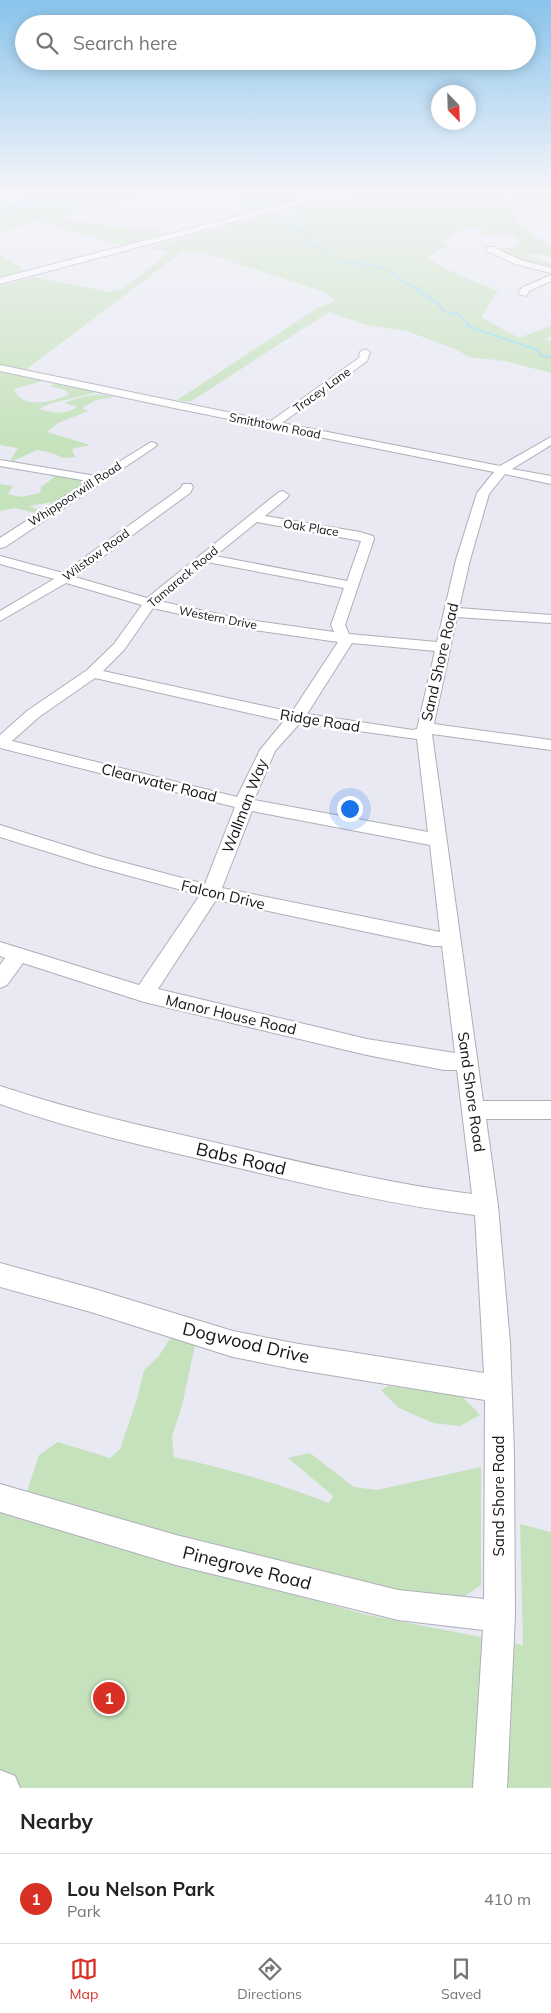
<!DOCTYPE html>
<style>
body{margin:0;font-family:Mulish,sans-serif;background:#f6f6f6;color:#222}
.compass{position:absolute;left:431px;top:85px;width:45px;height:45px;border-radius:50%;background:#fff;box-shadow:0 2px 12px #0003;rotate:157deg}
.you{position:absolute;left:349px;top:808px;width:18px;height:18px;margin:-12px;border:4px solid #fff;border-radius:50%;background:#1a73e8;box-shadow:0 0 0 8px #1a73e833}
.badge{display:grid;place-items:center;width:32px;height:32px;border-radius:50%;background:#d93025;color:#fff;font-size:16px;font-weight:700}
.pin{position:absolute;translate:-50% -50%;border:2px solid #fff;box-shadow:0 1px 5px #0006}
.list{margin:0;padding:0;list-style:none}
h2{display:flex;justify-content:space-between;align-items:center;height:65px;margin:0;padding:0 20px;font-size:21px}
h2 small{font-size:16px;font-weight:400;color:#767676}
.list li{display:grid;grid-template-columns:32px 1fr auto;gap:15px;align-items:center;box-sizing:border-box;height:90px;padding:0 20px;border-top:1px solid #e0e0e0}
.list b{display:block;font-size:19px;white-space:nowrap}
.list p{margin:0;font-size:16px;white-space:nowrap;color:#767676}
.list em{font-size:16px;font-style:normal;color:#767676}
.icon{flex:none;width:28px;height:28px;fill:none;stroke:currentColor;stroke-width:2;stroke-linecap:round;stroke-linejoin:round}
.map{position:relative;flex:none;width:551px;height:1788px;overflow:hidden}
.search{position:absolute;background:#fff;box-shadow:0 2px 12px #0003;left:15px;right:15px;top:15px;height:55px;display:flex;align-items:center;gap:12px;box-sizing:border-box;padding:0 18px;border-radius:28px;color:#767676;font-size:19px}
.sheet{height:155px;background:#fff}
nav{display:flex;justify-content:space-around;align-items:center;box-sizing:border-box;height:70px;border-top:1px solid #e0e0e0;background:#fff;font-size:14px;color:#767676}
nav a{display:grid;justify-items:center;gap:2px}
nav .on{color:#d93025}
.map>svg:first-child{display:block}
</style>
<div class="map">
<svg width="551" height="1788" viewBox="0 0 551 1788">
<rect width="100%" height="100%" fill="#e8e9f3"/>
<path fill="#c6e2bd" d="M40,191H164L81,211L62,219L143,230L155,229L172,234L124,246L36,221L5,231L0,235V202Z
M219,191H273L306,198L231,218L241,209L235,196Z
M359,191H529L526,193L551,195V202C540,206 515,199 504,196L499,205L550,208L519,211L516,222L551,247V257L541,254L526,255L551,264V266C532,267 515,261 501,249L519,246L518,243L522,242L508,233L479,236L483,233L480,231L481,229L468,227L443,242L449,248L438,250L427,257L448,270L498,291L481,317L519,338L551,326V336L545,339L551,341V373L505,361L469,357L457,350L407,331L367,325L329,312L190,402L177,400L319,307L336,301L323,292L206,253L183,251L25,370L0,365V286L34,277L109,292L123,289L168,253V251L145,248L322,201L366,207L380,203L376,201L340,196Z
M0,254L19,266L22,271L0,277Z
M0,371L46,380L14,389C21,410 55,402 69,394L65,390L50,386L56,383L97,392L49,404L39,409C53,413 66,415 77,407L65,403C81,396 99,392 115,397L96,400L82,408L88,411L58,423L47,432L90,445L72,449L75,457L63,458L52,453L37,450L9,463L18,448L0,445Z
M57,475L84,479L85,482L58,501L29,506L44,512L40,514L15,508L0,511V484L13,486L8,494L21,497L40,493L41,487Z
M172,1336L195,1345L182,1406L172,1436L174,1457C227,1469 279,1483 329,1503L333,1496L288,1458L310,1453L354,1487L377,1490L481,1467V1585L459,1600L393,1596L26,1494L39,1455L58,1442L110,1458L120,1449L137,1399L144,1370L158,1357Z
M388,1386L462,1396L480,1415L460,1426L433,1423L399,1408L381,1390Z
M0,1511L367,1615L523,1645L520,1524L551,1532V1788H0Z"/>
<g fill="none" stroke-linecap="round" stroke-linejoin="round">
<path stroke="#9ad9ef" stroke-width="2" d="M240,191L253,193L246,200L268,207
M275,214L283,219L277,220L288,221L292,225L287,229L306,231L314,237L309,240L310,242L304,244L319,247L325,253L339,261L381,267L409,285L420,289L417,292L430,297L429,299L437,303L445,312L459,315L470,325L466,326L538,350L541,356L551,357"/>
<path fill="#9ad9ef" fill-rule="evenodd" d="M88,191H99L82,201L19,208L0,215V209L17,202L80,196Z"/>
<defs>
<path id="minor" d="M292,191H304L325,198L321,200Z
M487,247H493L521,260L551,268V273L515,264L487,251Z
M551,275V281L529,291L526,296L519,294V291L523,287Z
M365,349L370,352L367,361L282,423L500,466L551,437V445L512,469L551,476V484L505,474L489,494L470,560L459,608L551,615V623L457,617L434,724L551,740V750L432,734L483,1101H551V1119H486L498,1206L510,1343L514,1454L515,1615L507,1788H473L483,1630L398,1620L176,1565L0,1512V1484L176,1535L398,1590L484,1599L485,1400L293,1369L233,1357L91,1312L0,1287V1263L91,1288L233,1331L293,1343L484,1373L475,1215C392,1205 311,1185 230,1166C153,1148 75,1131 0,1104V1086C77,1112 156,1129 235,1147C313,1165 392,1184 472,1194L457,1070H444L367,1055L144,1002L23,963L7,985L0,988V965L5,958L0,956V942L139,985L200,895L93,866L0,837V825L103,857L205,884L235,807L0,748V735L27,711L87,670L114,644L142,605L66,583L0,621V611L54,579L0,564V556L63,573L181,488L183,484H191L193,487L190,493L75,577L147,598L279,492L283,491L289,495L287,498L265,516L360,532L373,536L374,539L345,625L349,634L437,642L456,560L477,493L494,472L174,408L0,371V365L271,421L359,358L360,352ZM257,522L361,541L347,581L215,556ZM207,562L344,588L331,625L334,632L241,619L159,601ZM153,608L241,628L338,642L292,712L103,671L124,650ZM352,643L435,651L417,729L413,730L307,714ZM95,678L284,721L260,750L237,797L12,741L39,717ZM300,723L417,739L428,832L254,800L275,751ZM252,811L430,845L440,932L222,888ZM216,900L433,946H442L455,1053L367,1039L158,989Z
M151,442L155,443L157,445L155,447L5,547L0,548V538L88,481L0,466V460L96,476Z
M0,1770L15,1776L20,1788H0Z"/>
<path id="major" d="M335,191H350L0,284V278Z"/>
</defs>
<use href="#minor" stroke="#aeaeb8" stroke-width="2"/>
<use href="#major" stroke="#aeaeb8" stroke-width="2"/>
<use href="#minor" fill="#fff" fill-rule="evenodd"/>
<use href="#major" fill="#fff" fill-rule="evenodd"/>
</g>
<linearGradient id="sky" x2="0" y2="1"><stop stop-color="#89c3eb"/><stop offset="0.43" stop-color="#f5f5fa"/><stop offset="1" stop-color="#f5f5fa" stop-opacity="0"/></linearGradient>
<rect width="551" height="442" fill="url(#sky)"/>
<g text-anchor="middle" stroke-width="5" stroke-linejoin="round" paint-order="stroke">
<g font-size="12" fill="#141418" stroke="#fff">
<text transform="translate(322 390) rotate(-36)" y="4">Tracey Lane</text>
<text transform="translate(275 426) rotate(11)" y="4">Smithtown Road</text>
<text transform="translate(75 494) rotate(-33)" y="4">Whippoorwill Road</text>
<text transform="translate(311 528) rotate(9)" y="4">Oak Place</text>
<text transform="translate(96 555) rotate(-36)" y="4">Wilstow Road</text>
<text transform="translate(183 577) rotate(-40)" y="4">Tamarack Road</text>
<text transform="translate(218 618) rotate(11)" y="4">Western Drive</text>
</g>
<g font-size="15" fill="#141418" stroke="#fff">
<text transform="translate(440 662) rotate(-77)" y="5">Sand Shore Road</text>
<text transform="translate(320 721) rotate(9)" y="5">Ridge Road</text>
<text transform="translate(159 783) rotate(14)" y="5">Clearwater Road</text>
<text transform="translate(245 806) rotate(-69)" y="5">Wallman Way</text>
<text transform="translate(223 895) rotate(13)" y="5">Falcon Drive</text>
<text transform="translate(231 1015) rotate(13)" y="5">Manor House Road</text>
<text transform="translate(471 1092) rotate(82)" y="5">Sand Shore Road</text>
<text transform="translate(499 1496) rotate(-90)" y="5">Sand Shore Road</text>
</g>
<g font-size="18" fill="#141418" stroke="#fff">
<text transform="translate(241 1159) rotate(13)" y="6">Babs Road</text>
<text transform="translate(246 1343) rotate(13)" y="6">Dogwood Drive</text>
<text transform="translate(247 1568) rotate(14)" y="6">Pinegrove Road</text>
</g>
</g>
</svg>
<svg class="compass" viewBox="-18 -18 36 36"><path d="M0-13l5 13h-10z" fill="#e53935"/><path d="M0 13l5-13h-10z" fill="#767676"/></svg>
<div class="you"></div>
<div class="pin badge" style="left:109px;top:1698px">1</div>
<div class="search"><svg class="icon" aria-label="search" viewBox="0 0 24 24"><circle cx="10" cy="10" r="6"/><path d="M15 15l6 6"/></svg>Search here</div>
</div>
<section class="sheet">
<h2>Nearby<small></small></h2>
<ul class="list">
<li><span class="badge">1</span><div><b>Lou Nelson Park</b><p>Park</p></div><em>410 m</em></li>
</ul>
</section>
<nav>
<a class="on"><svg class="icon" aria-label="map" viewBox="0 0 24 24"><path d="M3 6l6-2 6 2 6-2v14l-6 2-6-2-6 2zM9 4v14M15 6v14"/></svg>Map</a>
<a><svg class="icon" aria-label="directions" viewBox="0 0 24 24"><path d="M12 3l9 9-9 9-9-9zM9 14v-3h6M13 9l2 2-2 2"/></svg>Directions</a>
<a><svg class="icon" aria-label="saved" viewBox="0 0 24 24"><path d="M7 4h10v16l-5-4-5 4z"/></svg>Saved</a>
</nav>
